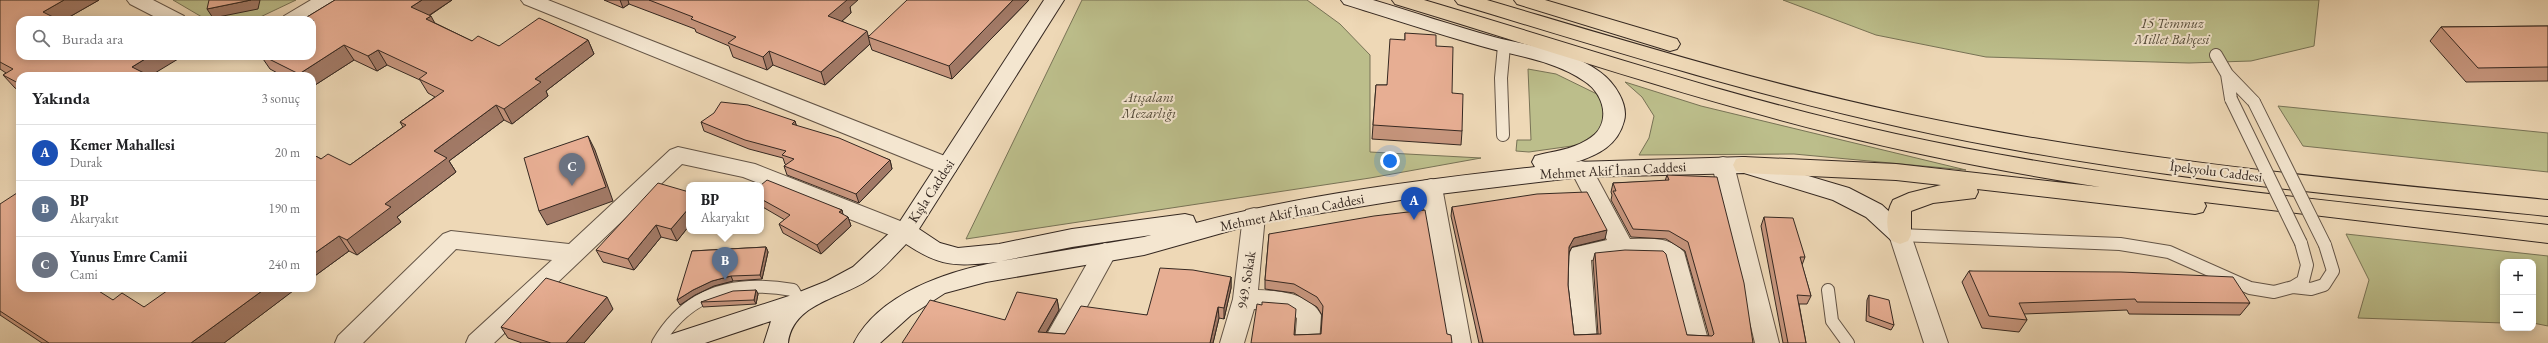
<!DOCTYPE html>
<html lang="tr">
<meta charset="utf-8">
<style>
body{margin:0;font-family:"EB Garamond",serif;background:#f6f6f6;color:#202124}
.controls{position:absolute;right:12px;bottom:12px;display:grid;overflow:hidden;border-radius:8px;box-shadow:0 2px 10px #0003}
.controls button{width:36px;height:36px;display:grid;place-items:center;padding:0;border:0;border-bottom:1px solid #e0e0e0;background:#fff;color:#202124;font:20px sans-serif}
.you{position:absolute;left:1390px;top:161px;width:14px;height:14px;margin:-10px;border:3px solid #fff;border-radius:50%;background:#1a73e8;box-shadow:0 0 0 6px #1a73e833}
.badge{display:grid;place-items:center;width:26px;height:26px;border-radius:50%;background:#8f2418;color:#fff;font-size:13px;font-weight:700}
.pin{position:absolute;translate:-50% -33px;filter:drop-shadow(0 1px 2px #0008)}
.pin::after{content:'';position:absolute;top:21px;width:14px;height:12px;background:inherit;clip-path:polygon(0 0,100% 0,50% 100%)}
.popup{position:absolute;left:686px;top:182px;width:78px;height:52px;box-sizing:border-box;display:grid;place-content:center;border-radius:8px;background:#fff;filter:drop-shadow(0 1px 3px #0005);font-size:13px;white-space:nowrap;color:#757577}
.popup b{font-size:15px;color:#202124}
.popup::after{content:'';position:absolute;left:50%;top:100%;margin-left:-8px;border:8px solid transparent;border-top-color:#fff}
.list{margin:0;padding:0;list-style:none}
h2{display:flex;justify-content:space-between;align-items:center;height:52px;margin:0;padding:0 16px;font-size:17px}
h2 small{font-size:13px;font-weight:400;color:#757577}
.list li{display:grid;grid-template-columns:26px 1fr auto;gap:12px;align-items:center;box-sizing:border-box;height:56px;padding:0 16px;border-top:1px solid #e0e0e0}
.list b{display:block;font-size:15px;white-space:nowrap}
.list p{margin:0;font-size:13px;white-space:nowrap;color:#757577}
.list em{font-size:13px;font-style:normal;color:#757577}
.icon{flex:none;width:22px;height:22px;fill:none;stroke:currentColor;stroke-width:2;stroke-linecap:round;stroke-linejoin:round}
.map{position:relative;flex:none;width:2548px;height:343px;overflow:hidden}
.search{position:absolute;background:#fff;box-shadow:0 2px 10px #0003;left:16px;top:16px;width:300px;height:44px;display:flex;align-items:center;gap:10px;box-sizing:border-box;padding:0 14px;border-radius:12px;color:#757577;font-size:15px}
.panel{position:absolute;background:#fff;box-shadow:0 2px 10px #0003;left:16px;top:72px;width:300px;height:220px;border-radius:12px}
.map>svg:first-child{display:block}
</style>
<div class="map">
<svg width="2548" height="343" viewBox="0 0 2548 343">
<rect width="100%" height="100%" fill="#eed8b6"/>
<filter id="stains"><feTurbulence type="fractalNoise" baseFrequency=".005" numOctaves="4"/><feColorMatrix values="0 0 0 0 .2 0 0 0 0 .09 0 0 0 0 .02 0 0 0 .5 -.17"/></filter>
<radialGradient id="worn" r=".72"><stop offset=".6" stop-color="#630" stop-opacity="0"/><stop offset="1" stop-color="#630" stop-opacity=".3"/></radialGradient>
<path fill="#bcbe8b" stroke="#787356" d="M173,0H296L254,20H207Z
M1082,0H1307L1340,24L1370,55V152L1481,158L1370,178L966,239Z
M1783,0H2319L2314,46L2251,61L2189,63L1986,57L1876,35Z
M1528,69L1556,74L1599,95L1604,112L1601,129L1579,145L1529,152L1516,151L1517,140H1531Z
M1625,82L1701,106L1966,170L1794,154L1639,155L1649,138L1654,116L1642,97Z
M2278,106L2548,133V172L2303,146Z
M2346,234L2548,256V326L2533,323V262H2503V323L2358,318L2369,280Z"/>
<g fill="none" stroke-linecap="round" stroke-linejoin="round">
<defs>
<path id="service" d="M2216,55L2227,74
M2231,99L2227,74L2254,102
M1503,135L1501,78L1504,46
M1900,235L2120,244L2169,252L2250,288L2274,292L2293,287
M2301,243L2307,265L2303,281L2293,287L2311,289L2324,285L2333,271L2325,245
M1828,290L1832,321L1848,343
M658,343C688,291 737,280 793,290L800,302"/>
<path id="minor" d="M521,0H548L955,160L958,166L955,172L947,174L939,172L524,4Z
M678,147L755,164L913,226L916,232L913,238L905,241L743,177L682,164L494,343H466L469,336L552,260L456,249L363,343H335L338,336L443,234L451,231L569,244L670,150Z
M1723,157L1731,159L1734,165L1779,343H1755L1712,165L1715,159Z
M1581,161L1589,163L1630,239C1651,239 1669,236 1684,252L1709,343H1685L1665,262L1661,258L1623,257L1591,260L1597,343H1573C1571,319 1561,268 1572,248L1607,240L1570,169L1573,163Z
M1431,179L1439,181L1442,187L1471,343H1447L1420,187L1423,181Z
M1254,208L1262,210L1265,216L1258,290C1280,291 1310,293 1321,315L1319,343H1295L1297,318L1288,312L1254,309L1244,343H1220L1233,299L1243,216L1246,210Z
M1105,243L1113,246L1117,252L1067,343H1042L1097,246Z"/>
<path id="tertiary" d="M127,0H153L184,16L187,20H161L130,4Z
M311,0H335C323,18 300,20 281,20L284,16Z
M1900,226L1908,229L1911,235L1948,343H1924L1889,235L1892,229Z"/>
<path id="secondary" d="M1044,0H1064L919,229L940,243L958,248L999,244L1072,229L1185,214L1193,216L1196,223C1306,194 1421,180 1535,167L1532,162L1535,156C1553,151 1571,150 1587,140C1612,126 1606,95 1584,81C1554,60 1515,56 1481,46C1435,33 1390,18 1344,4L1341,0H1373C1413,12 1454,26 1494,37C1529,46 1571,50 1600,72C1614,82 1629,104 1624,121C1618,145 1598,155 1576,162L1744,157L1849,188L1882,205L1908,229L1911,235L1908,241L1900,244L1892,241L1866,217L1833,200L1744,173L1581,177L1431,195L1254,224L1144,255L986,282L945,293L911,315L880,343H854C879,294 947,271 998,262C957,266 942,268 906,244C894,256 882,271 868,280C840,299 793,303 788,343H764L771,321L705,343H663L666,336L792,295L827,281L853,267L897,226ZM1151,235L1144,237L1001,261L1072,247Z"/>
<path id="trunk" d="M1392,0H1424C1580,46 1736,99 1896,134C2111,181 2330,201 2548,225V243L2204,202L2206,206L2203,212L2195,214L1977,189L1978,192L1975,198L1933,203L1911,211V235L1908,241L1900,244L1892,241C1885,228 1886,213 1893,200L1909,193L1941,185L1896,180L1744,173L1736,171L1733,165L1736,159L1744,157L1896,164L2100,187C2011,173 1922,156 1834,134C1686,97 1541,48 1395,4Z
M1455,0H1487C1626,41 1765,84 1907,114C2118,159 2333,179 2548,200V216C2333,195 2117,175 1905,128C1754,95 1606,49 1458,4Z
M1514,0H1545L1677,39L1680,44L1677,49L1670,51L1517,4Z"/>
</defs>
<use href="#service" stroke="#635446" stroke-width="14"/>
<use href="#minor" stroke="#635446" stroke-width="2"/>
<use href="#tertiary" stroke="#635446" stroke-width="2"/>
<use href="#secondary" stroke="#352821" stroke-width="2"/>
<use href="#trunk" stroke="#352821" stroke-width="2"/>
<use href="#service" stroke="#f4e6d0" stroke-width="12"/>
<use href="#minor" fill="#f4e6d0" fill-rule="evenodd"/>
<use href="#tertiary" fill="#f4e6d0" fill-rule="evenodd"/>
<use href="#secondary" fill="#f4e6d0" fill-rule="evenodd"/>
<use href="#trunk" fill="#eed8b6" fill-rule="evenodd"/>
<defs>
<path id="service-bridge" d="M2231,99L2301,243
M2254,102L2325,245"/>
</defs>
<use href="#service-bridge" stroke="#635446" stroke-width="14" stroke-linecap="butt"/>
<use href="#service-bridge" stroke="#f4e6d0" stroke-width="12"/>
</g>
<path fill="#c7967e" stroke="#352821" d="M0,0H99L64,20H20V91L15,88L3,75L6,73L0,69Z
M335,0H452L429,16L435,23L472,41L499,46L588,40L594,54L546,91L548,96L512,124L504,120L449,161L456,172L397,217L401,222L357,255L349,251L312,278V154L321,159L350,165L403,127L400,122L435,97L428,93L420,80L387,65L377,71L354,60L312,87V76H283L270,69L261,56H312V20H309L307,17Z
M604,0H768L850,7L851,13L842,21L868,36L1029,0L952,79L872,50L870,44L825,85L773,65L767,70L733,57L729,46L696,32L695,29L629,4L623,8Z
M2548,26V81L2466,82L2430,41L2441,27Z
M1405,33L1436,46L1452,93L1462,131L1461,145L1372,139L1376,85H1387L1405,40Z
M795,121L796,126L890,160L892,169L859,203L787,175L784,166L786,165L785,164L783,158L749,149L704,131L701,122Z
M1667,175L1753,343H1479L1451,216L1452,207L1605,239L1572,247L1569,252L1568,285L1574,335L1598,334L1593,261L1595,253L1687,335L1709,336L1685,251L1666,239L1631,237L1611,200L1612,195L1611,192L1613,183L1665,181Z
M761,185L842,210L843,215L848,217L851,226L821,254L783,233L779,224L785,220L761,206Z
M689,192V226L677,241L661,237L634,270L603,262L596,250Z
M0,204L20,288L113,300L144,307L286,296L224,343H42L0,315Z
M1764,217L1805,257L1802,265L1811,296L1807,304H1799L1806,343H1783L1761,226Z
M1269,234L1447,334L1251,343L1295,319L1294,335L1321,334L1322,315L1317,307L1294,293L1265,289V280Z
M766,247L768,252L762,279L733,281L714,286L695,295L680,305L692,251Z
M1969,271L2250,303L2240,315L2129,314L2127,310L2024,314L2027,320L2019,332L1982,328L1962,282Z
M1231,277V288L1224,319L1219,318L1213,343H902L1005,320L1057,299L1059,310L1046,333L1065,334L1147,315Z
M756,290L758,294L756,304L703,307L701,302Z
M1869,295L1894,325L1891,330L1866,321L1867,300Z
M613,309L584,343H522L508,338L501,327Z"/>
<path fill="#a27a67" stroke="#352821" d="M64,0H99L64,20H49L43,12Z
M251,0H260L258,9L213,18L207,9Z
M422,0H452L419,22L411,7Z
M620,0H628L629,4L623,8Z
M842,0H858L850,7L851,13L832,30L828,16Z
M1013,0H1029L952,79L949,66Z
M431,16L439,31L426,19Z
M867,31L870,44L825,85L821,72Z
M588,40L594,54L546,91L548,96L512,124L504,109L535,79Z
M344,45L354,60L312,87V76H300L299,74Z
M378,50L387,65L377,71L368,56Z
M769,51L773,65L767,70L763,57Z
M150,56H183L150,76H139L132,67Z
M496,105L504,120L449,161L456,172L397,217L401,222L357,255L347,240L385,204L434,151Z
M795,121L798,130L792,124Z
M588,136L595,150L613,201L547,225L539,211Z
M890,160L892,169L859,203L856,194Z
M689,208V226L677,241L671,229Z
M842,210L844,219L839,212Z
M848,217L851,226L821,254L817,245Z
M656,225L661,237L634,270L628,259Z
M1607,230L1605,239L1572,247L1567,256L1569,247L1574,238Z
M339,236L349,251L312,278V255Z
M766,247L768,252L762,279L760,275Z
M731,276L733,281L714,286L695,295L680,305L677,300L693,290L712,281Z
M1231,277V288L1224,319V308Z
M266,288H297L224,343H191Z
M756,290L758,294L756,304L754,300Z
M607,297L613,309L584,343H566Z
M1057,299L1059,310L1040,343L1038,332Z
M1218,307L1219,318L1213,343H1210Z"/>
<path fill="#e7ae93" stroke="#352821" d="M0,0H64L43,12L59,20H20V56H150L132,67L150,76H20V84L3,75L13,69L0,62Z
M209,0H251L207,9Z
M335,0H422L411,7L431,16L426,19L472,41L478,36L499,46L539,18L588,40L535,79L541,82L504,109L496,105L434,151L447,158L385,204L391,207L347,240L339,236L312,255V154L321,159L328,154L350,165L406,125L400,122L444,91L419,79L427,73L378,50L368,56L344,45L299,74L263,56H312V22L314,21L307,17Z
M649,0H847L828,16L867,31L821,72L769,51L763,57L728,43L736,37L691,19L693,17Z
M907,0H1013L949,66L868,37Z
M2548,26V67L2478,68L2441,27Z
M1405,33L1436,35V46L1453,47L1452,93L1463,94L1462,131L1373,125L1376,85H1387L1390,39L1405,40Z
M721,102L748,105L795,121L792,124L839,138L890,160L856,194L784,166L794,159L782,155L786,151L745,140L701,122L714,113Z
M588,136L606,187L539,211L524,158Z
M1667,175L1717,177L1744,283L1753,343H1483L1452,207L1537,194L1587,192L1607,230L1574,238L1569,247L1568,285L1574,335L1601,334L1595,253L1625,250L1663,251L1666,254L1687,335L1712,336L1714,334L1688,242L1669,231L1633,229L1613,191H1616L1613,183L1669,180Z
M767,180L842,210L839,212L848,217L817,245L779,224L790,215L761,199V185Z
M658,183L689,192V208L671,229L656,225L628,259L596,250Z
M20,191V288H94L113,300L122,293L144,307L171,288H266L191,343H49L0,311V204Z
M1425,210L1447,334L1451,335L1452,343H1251L1257,304L1262,305V302L1288,304L1296,309L1294,335L1321,334L1323,306L1317,297L1294,284L1265,280L1269,234L1374,216Z
M1764,217L1793,218L1805,257H1800L1811,296L1797,295L1806,343H1788Z
M766,247L760,275L731,276L712,281L693,290L677,300L692,251Z
M1160,268L1193,270L1231,277L1224,308L1218,307L1210,343H902L930,300L1005,320L1017,292L1057,299L1038,332L1065,334L1081,306L1147,315Z
M1969,271L2121,272L2233,277L2250,303L2137,302L2135,299L2019,303L2027,320L1989,316Z
M546,278L607,297L566,343H551L501,327Z
M756,290L754,300L701,302L733,291Z
M1869,295L1889,300L1894,325L1869,316Z"/>
<g text-anchor="middle" stroke-width="4" stroke-linejoin="round" paint-order="stroke">
<g font-size="14" font-style="italic" fill="#574e3c" stroke="#f4e6d0">
<text x="2172" y="28">15 Temmuz<tspan x="2172" dy="16">Millet Bahçesi</tspan></text>
<text x="1149" y="102">Atışalanı<tspan x="1149" dy="16">Mezarlığı</tspan></text>
</g>
<g font-size="14" fill="#352821" stroke="#f4e6d0">
<text transform="translate(1613 170) rotate(-3)" y="5">Mehmet Akif İnan Caddesi</text>
<text transform="translate(2216 171) rotate(7)" y="5">İpekyolu Caddesi</text>
<text transform="translate(931 191) rotate(-57)" y="5">Kışla Caddesi</text>
<text transform="translate(1292 212) rotate(-11)" y="5">Mehmet Akif İnan Caddesi</text>
<text transform="translate(1246 280) rotate(-81)" y="5">949. Sokak</text>
</g>
</g>
<rect width="100%" height="100%" filter="url(#stains)"/>
<rect width="100%" height="100%" fill="url(#worn)"/>
</svg>
<div class="controls">
<button>+</button>
<button>−</button>
</div>
<div class="you"></div>
<div class="pin badge" style="left:1414px;top:220px;background:#1a4fb4">A</div>
<div class="pin badge" style="left:725px;top:280px;background:#5c6f8a">B</div>
<div class="popup"><b>BP</b>Akaryakıt</div>
<div class="pin badge" style="left:572px;top:186px;background:#6b7280">C</div>
<div class="search"><svg class="icon" aria-label="search" viewBox="0 0 24 24"><circle cx="10" cy="10" r="6"/><path d="M15 15l6 6"/></svg>Burada ara</div>
<section class="panel">
<h2>Yakında<small>3 sonuç</small></h2>
<ul class="list">
<li><span class="badge" style="background:#1a4fb4">A</span><div><b>Kemer Mahallesi</b><p>Durak</p></div><em>20 m</em></li>
<li><span class="badge" style="background:#5c6f8a">B</span><div><b>BP</b><p>Akaryakıt</p></div><em>190 m</em></li>
<li><span class="badge" style="background:#6b7280">C</span><div><b>Yunus Emre Camii</b><p>Cami</p></div><em>240 m</em></li>
</ul>
</section>
</div>
